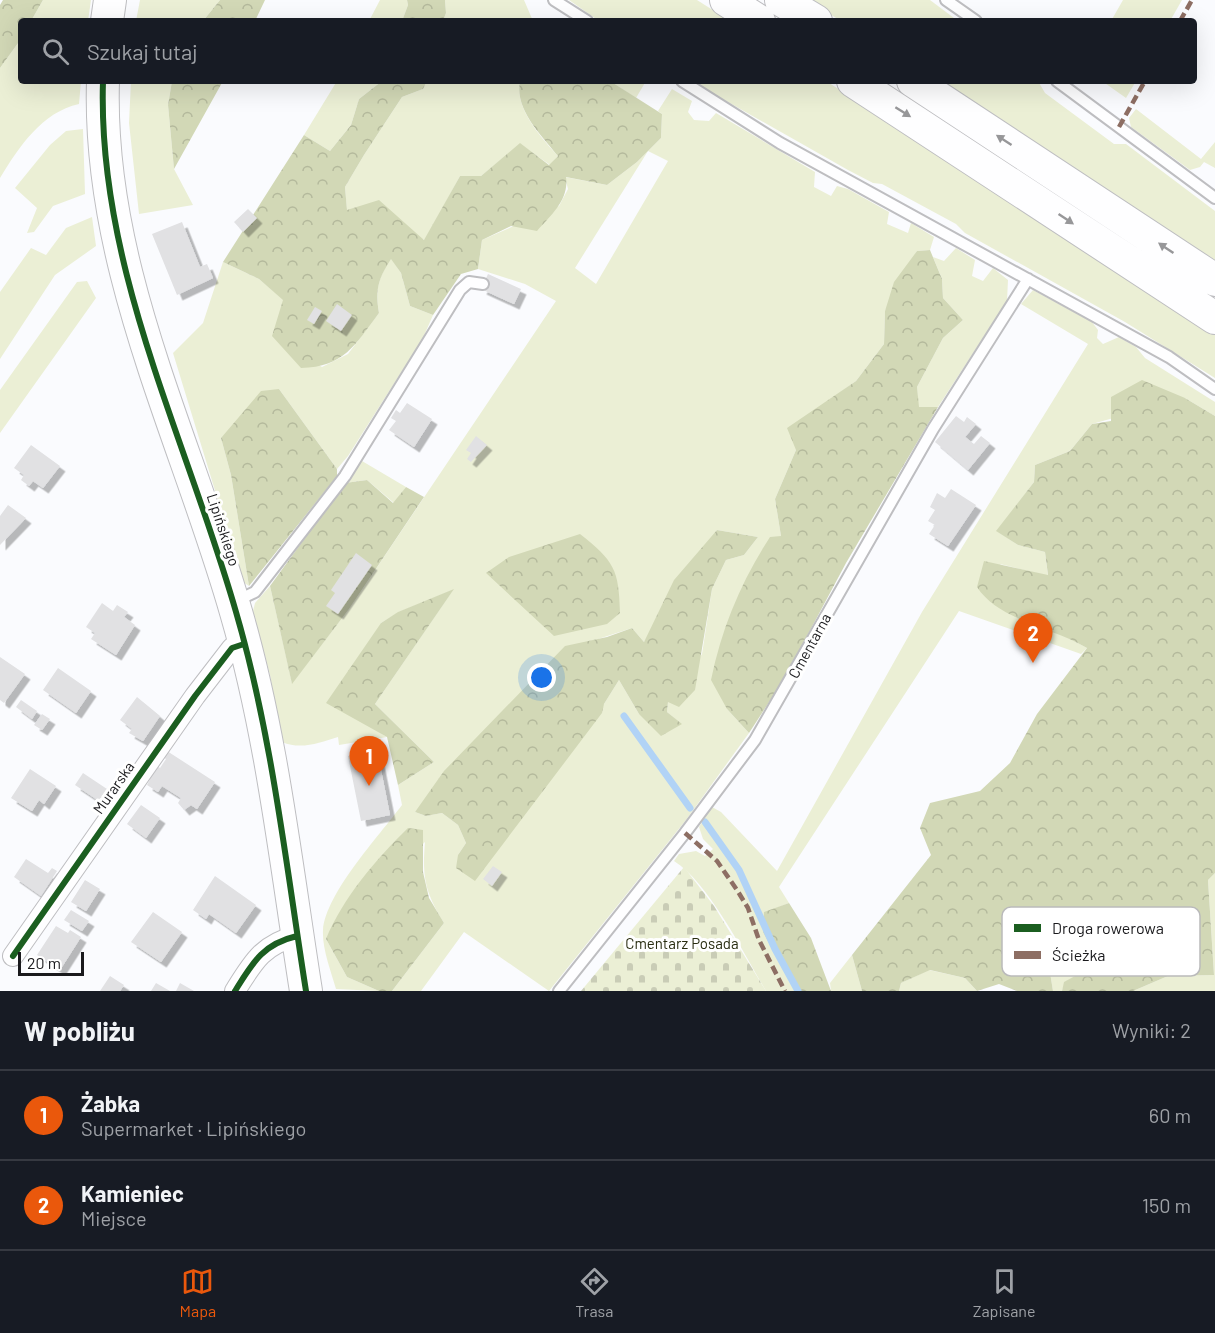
<!DOCTYPE html>
<html lang="pl">
<meta charset="utf-8">
<style>
body{margin:0;font-family:Barlow,sans-serif;background:#242831;color:#f1f3f6}
.scale{position:absolute;left:18px;bottom:15px;width:66px;box-sizing:border-box;padding-left:6px;border:3px solid #1a1a1d;border-top:0;font-size:16px;line-height:21px;white-space:nowrap;color:#1a1a1d;-webkit-text-stroke:4px #fff;paint-order:stroke}
.you{position:absolute;left:542px;top:678px;width:21px;height:21px;margin:-15px;border:4px solid #fff;border-radius:50%;background:#1a73e8;box-shadow:0 0 0 9px #1a73e833}
.badge{display:grid;place-items:center;width:39px;height:39px;border-radius:50%;background:#ea580c;color:#fff;font-size:20px;font-weight:700}
.pin{position:absolute;translate:-50% -50px;filter:drop-shadow(0 2px 3px #0008)}
.pin::after{content:'';position:absolute;top:32px;width:21px;height:18px;background:inherit;clip-path:polygon(0 0,100% 0,50% 100%)}
.list{margin:0;padding:0;list-style:none}
h2{display:flex;justify-content:space-between;align-items:center;height:78px;margin:0;padding:0 24px;font-size:26px}
h2 small{font-size:20px;font-weight:400;color:#9ea1a6}
.list li{display:grid;grid-template-columns:39px 1fr auto;gap:18px;align-items:center;box-sizing:border-box;height:90px;padding:0 24px;border-top:2px solid #363941}
.list b{display:block;font-size:22px;white-space:nowrap}
.list p{margin:0;font-size:20px;white-space:nowrap;color:#9ea1a6}
.list em{font-size:20px;font-style:normal;color:#9ea1a6}
.icon{flex:none;width:33px;height:33px;fill:none;stroke:currentColor;stroke-width:2;stroke-linecap:round;stroke-linejoin:round}
.map{position:relative;flex:none;width:1215px;height:991px;overflow:hidden}
.search{position:absolute;background:#171b24;box-shadow:0 6px 24px #0002;left:18px;right:18px;top:18px;height:66px;display:flex;align-items:center;gap:15px;box-sizing:border-box;padding:0 21px;border-radius:6px;color:#9ea1a6;font-size:22px}
.sheet{height:258px;background:#171b24}
nav{display:flex;justify-content:space-around;align-items:center;box-sizing:border-box;height:84px;border-top:2px solid #363941;background:#171b24;font-size:16px;color:#9ea1a6}
nav a{display:grid;justify-items:center;gap:3px}
nav .on{color:#ea580c}
.map>svg:first-child{display:block}
</style>
<div class="map">
<svg width="1215" height="991" viewBox="0 0 1215 991">
<defs>
<pattern id="forest-crowns" width="20" height="18" patternUnits="userSpaceOnUse" patternTransform="scale(1.5)"><rect width="20" height="18" fill="#d2d8b6"/><path d="M2 6a3 3 0 1 1 6 0M12 15a3 3 0 1 1 6 0" fill="none" stroke="#b4b99c"/></pattern>
<pattern id="cemetery-stones" width="16" height="16" patternUnits="userSpaceOnUse" patternTransform="scale(1.5)"><rect width="16" height="16" fill="#ebefd5"/><path d="M2 7V4a2 2 0 0 1 4 0v3zM10 15v-3a2 2 0 0 1 4 0v3z" fill="#c9ccb6"/></pattern>
<filter id="shadow"><feDropShadow dx="5.5" dy="5.5" stdDeviation="0" flood-color="#0004"/></filter>
</defs>
<rect width="100%" height="100%" fill="#fafbfe"/>
<path fill="#ebefd5" fill-rule="evenodd" d="M43,0H91L88,21H31Z
M140,0H220L203,21H136Z
M380,0H407L408,5L402,21H369Z
M445,0H524L533,21H443L446,13Z
M569,0H697L730,21H599Z
M807,0H930L958,21H841Z
M1123,0H1182L1170,21H1111Z
M21,39V81H81L79,104C42,112 19,147 0,178V68Z
M131,81H172L168,105L174,169L193,205L139,214L129,123Z
M337,81H382L359,99L351,125L330,151L304,135Z
M427,81H520C514,108 541,137 558,156L550,165L520,144L481,176H460L425,240L347,211L345,187L364,155L402,97L423,89Z
M610,81H646L636,98Z
M691,81H826L1215,333V378L1125,322L965,233L956,224L882,184L873,183L848,170Z
M938,81H1038L1045,93L1114,144H1126L1215,211V262Z
M1102,81H1136L1126,98Z
M672,89L692,101L688,112L694,120L709,121L716,113L815,172L814,187L831,196L837,186L848,189L889,212L887,224L908,233L911,223L934,237L930,250L917,251L885,311L884,344L856,381L824,404L796,450L775,499L781,536L727,709L749,733L686,820L549,991L464,932L421,991H392L444,923C425,892 422,877 425,842L326,939L347,977L379,991L336,989C331,971 322,949 323,930C326,893 379,836 402,805L398,785L434,762L375,704L453,590L399,612L381,623L371,727L387,737L339,745L338,737C319,743 301,750 282,742L270,675L253,611L255,603L270,586L292,683L349,609L556,301L525,284L478,269L482,240L559,206L568,189L565,177L607,185L637,162L661,138L662,114L658,111ZM648,151L668,161L596,284L575,268ZM717,530L758,537L744,555L726,560L712,589L702,654L668,702L667,712L681,724L639,714L619,680L604,704L458,855L466,843L458,825L442,813L426,816L415,812L592,641L632,628L644,642Z
M1136,109L1201,159L1215,142V168L1204,162L1200,167L1190,170L1131,127L1129,118Z
M83,129L85,194L53,206L34,232L27,233L37,208L15,188L50,145L66,131Z
M92,217L96,246L55,275L0,359V292L31,248L46,255L66,228Z
M956,248L975,260L972,276L983,281L993,268L1008,280L1007,301L938,407H918L917,387L943,338L963,320L943,298L942,279L933,257L944,261Z
M391,258L401,273L410,306L433,315L423,338L348,456L337,469L279,389L221,438L231,475L249,586L243,582L173,353L203,323L223,262L259,279L284,300L273,336L322,367L348,354L379,313C375,290 378,278 391,258Z
M87,281L96,298L0,433V390L77,282Z
M1033,290L1092,322L1098,330L1097,338L1103,344L1119,337L1136,347L1145,358L1215,402V416L1185,398L1092,424L1070,451L1035,465L1034,482L997,531L1018,545L1045,552L1048,576L1000,564L1063,635L1087,648L1081,654L959,611L779,887L789,903L764,913L784,971L799,991H766C744,954 709,883 674,861L679,854L696,851L705,856L713,849L703,839L699,827L712,807L721,812L777,871L922,612L1088,344L1021,304Z
M362,461L406,487L394,503L367,480L345,483Z
M1215,873V991H1133L1168,976L1214,975L1208,880Z
M1065,924L1073,944L1093,966L1065,982L1062,991H1053L1048,960Z
M852,955L862,991H831L830,983Z
M929,970L965,978L977,991H899L901,983Z"/>
<path fill="url(#forest-crowns)" d="M3,0H43L31,21H21V39L0,68V5Z
M220,0H265L255,21H203Z
M407,0H445L446,13L443,21H402L408,5Z
M172,81H223L174,169L168,105Z
M382,81H427L423,89L402,97L364,155L345,187L347,210L379,200L424,240L460,176H481L520,143L549,165L558,156C542,136 514,109 520,81H610L662,114L661,138L637,162L607,185L566,177C569,200 552,214 537,231L511,226L482,240L478,269L461,274L433,315L410,306L401,273L391,259C378,279 375,290 379,313C355,345 344,367 301,368L272,336L283,300L259,279L223,262L304,135L330,151L351,125L359,99Z
M930,250L942,279L943,298L963,320L943,338L917,387L919,407H938L846,563L783,681L749,733L727,709L711,680C722,627 741,582 770,537L781,536L775,499L796,450L787,428L856,381L884,344L885,311L894,282L917,251Z
M1142,380L1185,398L1215,416V873L1208,880L1214,975L1168,976L1133,991H1062L1064,982L1093,966L1073,944L1065,925L1048,960L1053,991H1017L999,984L977,991L965,978L930,970L901,983L899,991H862L852,955L931,855L920,828L930,803L980,791L1010,763L1037,714L1087,648C1053,627 999,621 977,587L984,561L1048,575L1045,552L1018,545L996,531L1034,482L1035,465L1070,451L1092,424L1111,421V397Z
M279,389L337,469V476L249,586L231,475L221,438L261,391Z
M367,480L393,503L406,487L424,497L349,609L292,684L270,586L345,483Z
M717,530L758,537L744,555L726,560L712,589L695,690L679,707L668,702L667,712L682,724L661,736L639,714L619,680L604,704L602,713L475,881L456,868L458,855L466,843L458,825L442,813L426,816L415,812L444,771L565,646L607,637L632,628L644,642L674,580Z
M580,534C614,561 619,569 620,613L607,624L554,636L486,573L509,557Z
M454,589L375,704L434,762L398,785L387,737L326,703L381,623L398,612Z
M408,828L423,830V872L429,898L444,923L392,991H379L347,977L326,939C343,898 376,859 408,828Z
M789,903L811,938L831,991H799L784,971L763,932L764,912Z"/>
<path fill="url(#cemetery-stones)" d="M684,867L714,906L766,991H581Z"/>
<g fill="none" stroke-linecap="round" stroke-linejoin="round">
<path stroke="#b1d3f6" stroke-width="7" d="M624,716L690,808
M705,822L739,870L775,949L798,991"/>
</g>
<path fill="#e1e1e3" filter="url(#shadow)" d="M248,209L257,218L243,232L234,222Z
M182,222L200,267L207,264L213,278L177,295L152,234Z
M488,274L521,289L514,304L481,289Z
M337,304L352,315L341,331L326,321Z
M315,307L322,311L314,324L307,320Z
M407,403L432,419L414,447L389,430L396,421L391,418L396,410L400,413Z
M956,416L964,422L967,417L976,424L965,437L974,444L981,436L990,443L968,470L935,442Z
M476,436L487,445L471,462L467,459L471,453L466,450Z
M31,445L60,466L43,488L33,481L29,486L21,480L24,475L14,468Z
M951,489L976,505L948,546L929,534L935,525L928,521L935,510L930,507L937,493L945,498Z
M8,505L26,518L0,545V516Z
M356,553L372,565L338,614L326,606L335,593L331,590Z
M102,603L113,611L117,605L128,612L124,617L135,625L116,655L91,639L95,633L86,627Z
M0,657L25,674L4,703L0,700Z
M58,668L91,691L76,713L43,690Z
M137,697L160,716L143,741L129,733L132,729L120,720Z
M21,700L37,711L32,719L16,707Z
M42,714L50,719L42,730L34,725Z
M377,750L390,815L361,821L348,756Z
M167,751L215,782L197,809L191,805L184,810L178,803L181,798L162,786L158,792L147,785L157,766L160,768L166,759L163,757Z
M30,769L56,786L44,804L39,800L32,811L11,798Z
M83,773L110,791L102,803L75,785Z
M141,805L160,818L146,838L127,824Z
M26,859L48,873L52,868L57,871L41,896L14,877Z
M493,866L502,872L492,886L483,879Z
M215,876L256,905L236,933L209,914L206,919L193,910Z
M85,880L100,889L86,911L71,902Z
M71,910L89,921L82,931L64,920Z
M153,912L182,932L161,962L131,942Z
M56,926L68,933L70,930L81,937L60,970L37,955Z
M110,976L124,985L120,991H100Z
M156,983L170,991H151Z
M180,983L194,991H176Z"/>
<g fill="none" stroke-linecap="round" stroke-linejoin="round">
<defs>
<path id="lane" d="M554,0L587,21
M946,0L976,21
M682,81L780,143L1169,357L1215,389
M1057,81L1215,198
M236,601L255,592L345,476L460,290L469,282L483,284
M559,991L685,833L755,740L933,429L1028,279"/>
<path id="street" d="M13,956L195,696L232,648L244,644
M235,991C253,962 263,944 297,936"/>
<path id="primary" d="M726,0L759,21
M781,0L816,21
M107,21L110,0
M103,81C97,267 186,437 236,612C272,735 286,865 306,991
M853,81L1215,318
M913,81L1215,280"/>
</defs>
<use href="#lane" stroke="#bebec1" stroke-width="14"/>
<use href="#street" stroke="#bebec1" stroke-width="22"/>
<use href="#primary" stroke="#bebec1" stroke-width="34"/>
<use href="#lane" stroke="#fefeff" stroke-width="10"/>
<use href="#street" stroke="#fefeff" stroke-width="20"/>
<use href="#primary" stroke="#fefeff" stroke-width="32"/>
<path stroke="#8d6e63" stroke-width="4.5" stroke-dasharray="9 4.5" stroke-linecap="butt" d="M1180,21L1192,0
M1119,127L1145,81
M685,833L717,861L737,890L748,908L759,940L785,991"/>
<defs>
<path id="cycleway" d="M103,81C97,267 186,437 236,612C272,735 286,865 306,991
M13,956L195,696L232,648L244,644
M235,991C253,962 263,944 297,936"/>
</defs>
<use href="#cycleway" stroke="#fff" stroke-width="10"/>
<use href="#cycleway" stroke="#1b5e20" stroke-width="6"/>
</g>
<defs><path id="oneway-solid" d="M-6-.8H1V-3.2L6.5 0L1 3.2V.8H-6Z" transform="scale(1.5)"/></defs>
<g fill="#979799">
<use href="#oneway-solid" transform="translate(903 112) rotate(32)"/>
<use href="#oneway-solid" transform="translate(1004 140) rotate(-147)"/>
<use href="#oneway-solid" transform="translate(1066 219) rotate(34)"/>
<use href="#oneway-solid" transform="translate(1166 248) rotate(-146)"/>
</g>
<g text-anchor="middle" stroke-width="6" stroke-linejoin="round" paint-order="stroke">
<g font-size="15" fill="#1a1a1d" stroke="#fff">
<text transform="translate(223 530) rotate(72)" y="5">Lipińskiego</text>
<text transform="translate(810 646) rotate(-61)" y="5">Cmentarna</text>
<text transform="translate(114 788) rotate(-55)" y="5">Murarska</text>
</g>
<g font-size="15" fill="#282c10" stroke="#fff">
<text x="682" y="949">Cmentarz Posada</text>
</g>
</g>
<rect x="1002" y="907" width="198" height="69" rx="9" fill="#fff" stroke="#bababb" stroke-width="1.5"/>
<rect x="1014" y="924" width="27" height="8" fill="#1b5e20"/>
<rect x="1014" y="951" width="27" height="8" fill="#8d6e63"/>
<g font-size="16" fill="#1a1a1d">
<text x="1052" y="934">Droga rowerowa</text>
<text x="1052" y="961">Ścieżka</text>
</g>
</svg>
<div class="scale">20 m</div>
<div class="you"></div>
<div class="pin badge" style="left:369px;top:786px">1</div>
<div class="pin badge" style="left:1033px;top:663px">2</div>
<div class="search"><svg class="icon" aria-label="search" viewBox="0 0 24 24"><circle cx="10" cy="10" r="6"/><path d="M15 15l6 6"/></svg>Szukaj tutaj</div>
</div>
<section class="sheet">
<h2>W pobliżu<small>Wyniki: 2</small></h2>
<ul class="list">
<li><span class="badge">1</span><div><b>Żabka</b><p>Supermarket · Lipińskiego</p></div><em>60 m</em></li>
<li><span class="badge">2</span><div><b>Kamieniec</b><p>Miejsce</p></div><em>150 m</em></li>
</ul>
</section>
<nav>
<a class="on"><svg class="icon" aria-label="map" viewBox="0 0 24 24"><path d="M3 6l6-2 6 2 6-2v14l-6 2-6-2-6 2zM9 4v14M15 6v14"/></svg>Mapa</a>
<a><svg class="icon" aria-label="directions" viewBox="0 0 24 24"><path d="M12 3l9 9-9 9-9-9zM9 14v-3h6M13 9l2 2-2 2"/></svg>Trasa</a>
<a><svg class="icon" aria-label="saved" viewBox="0 0 24 24"><path d="M7 4h10v16l-5-4-5 4z"/></svg>Zapisane</a>
</nav>
